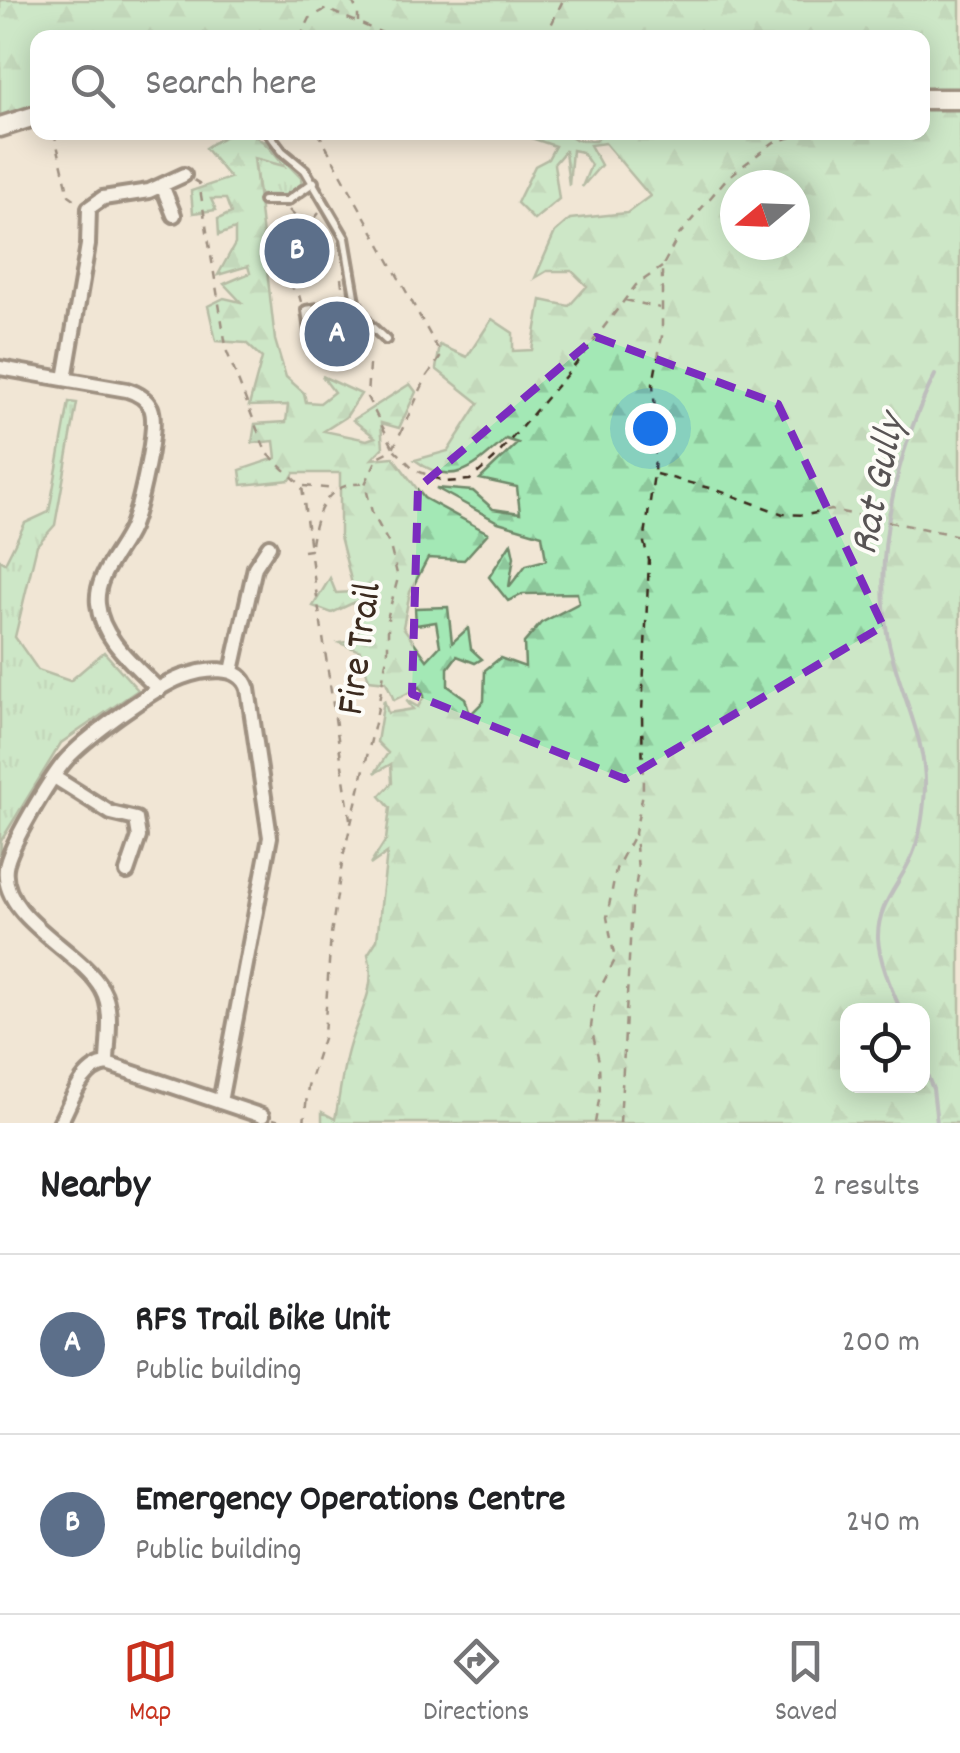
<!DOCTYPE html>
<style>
body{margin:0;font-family:Dekko,sans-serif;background:#f6f6f6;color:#202124}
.controls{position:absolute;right:30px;bottom:30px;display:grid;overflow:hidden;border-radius:20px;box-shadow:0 5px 25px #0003}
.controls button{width:90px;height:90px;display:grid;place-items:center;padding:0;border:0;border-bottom:2px solid #e0e0e0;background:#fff;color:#202124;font:50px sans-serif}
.compass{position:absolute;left:720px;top:170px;width:90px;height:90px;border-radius:50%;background:#fff;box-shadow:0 5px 25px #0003;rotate:251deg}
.you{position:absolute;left:650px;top:428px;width:35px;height:35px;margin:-25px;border:8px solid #fff;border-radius:50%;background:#1a73e8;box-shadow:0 0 0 15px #1a73e833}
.badge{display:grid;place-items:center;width:65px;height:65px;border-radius:50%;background:#c8321e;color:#fff;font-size:32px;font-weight:700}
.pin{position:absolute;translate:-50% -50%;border:5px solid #fff;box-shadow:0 2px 10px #0006}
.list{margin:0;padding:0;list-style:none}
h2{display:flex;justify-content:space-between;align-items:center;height:130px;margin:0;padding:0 40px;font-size:42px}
h2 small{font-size:32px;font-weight:400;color:#757577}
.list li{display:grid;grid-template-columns:65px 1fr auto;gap:30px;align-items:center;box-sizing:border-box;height:180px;padding:0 40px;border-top:2px solid #e0e0e0}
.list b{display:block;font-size:38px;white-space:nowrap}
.list p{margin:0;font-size:32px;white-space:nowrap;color:#757577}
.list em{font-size:32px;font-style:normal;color:#757577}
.icon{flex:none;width:55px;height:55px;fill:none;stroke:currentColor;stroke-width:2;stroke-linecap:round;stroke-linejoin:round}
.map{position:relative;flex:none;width:960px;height:1123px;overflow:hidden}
.search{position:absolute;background:#fff;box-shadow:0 5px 25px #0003;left:30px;right:30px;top:30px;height:110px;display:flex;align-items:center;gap:25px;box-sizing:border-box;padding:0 35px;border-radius:20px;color:#757577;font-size:38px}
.sheet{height:490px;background:#fff}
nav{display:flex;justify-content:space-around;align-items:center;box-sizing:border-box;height:140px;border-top:2px solid #e0e0e0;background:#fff;font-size:28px;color:#757577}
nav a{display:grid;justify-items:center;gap:5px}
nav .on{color:#c8321e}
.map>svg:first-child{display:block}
</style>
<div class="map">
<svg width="960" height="1123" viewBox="0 0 960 1123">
<defs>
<pattern id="grass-tufts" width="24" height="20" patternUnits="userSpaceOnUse" patternTransform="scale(2.5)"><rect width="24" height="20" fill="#a3e8b5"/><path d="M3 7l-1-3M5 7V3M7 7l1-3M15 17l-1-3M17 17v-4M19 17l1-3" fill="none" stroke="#8dc79b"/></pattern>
<pattern id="forest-firs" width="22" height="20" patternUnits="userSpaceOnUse" patternTransform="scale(2.5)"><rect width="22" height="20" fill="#a3e8b5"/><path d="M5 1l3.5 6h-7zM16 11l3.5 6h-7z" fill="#8dc79b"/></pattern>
</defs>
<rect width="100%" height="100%" fill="#f1e6d5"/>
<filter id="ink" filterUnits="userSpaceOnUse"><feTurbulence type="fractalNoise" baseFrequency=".01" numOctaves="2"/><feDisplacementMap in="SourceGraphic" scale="20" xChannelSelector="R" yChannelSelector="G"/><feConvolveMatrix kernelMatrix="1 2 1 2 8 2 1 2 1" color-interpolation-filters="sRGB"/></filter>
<g filter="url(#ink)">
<path fill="url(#grass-tufts)" stroke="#6f896a" stroke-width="2.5" d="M264,140L301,178L302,184L287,195H259L254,157L283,165Z
M69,402L77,403L55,525L37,545L15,637L38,670L70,681L104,652L138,690L61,743L1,841L0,860V560L5,563L25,523L49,512Z"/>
<path fill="url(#forest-firs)" stroke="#6f896a" stroke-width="2.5" fill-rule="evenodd" d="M0,0H960V91L923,90L922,38H38L37,107L0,118Z
M923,109H960V1123H322V1112L335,1119C340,1095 342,1070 349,1047C358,1015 378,988 368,954L377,940L387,853L370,865L386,840L390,808L380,796L392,783L391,764L375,773L388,753L377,742L384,700L388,713L413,709L406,700L418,707L424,696L420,687L394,700L386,682L369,680L360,651L340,643L359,640L357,601L332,613L313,606L330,578L336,593L354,592L340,536V473H294L290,480L242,485L240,470L276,458L274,441L252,443L255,424L286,422L288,405L249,406L262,358L246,343L216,341L208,306L224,298L241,302L224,284L250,273L248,266L218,275L235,244V229L219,235L218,219L231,213L226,199H211L216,210L193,213L191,191L230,178L205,148C245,121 257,131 284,166L254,158L275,340L286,377L304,393L306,402L320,403L334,392L322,376L361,394L346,417L324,431L367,440L375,437L353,420L410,384L416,392L399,428L381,423L383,447L372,459L393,457L424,498L488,533L464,560L428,558L410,592L403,627L427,660L440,646L436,622L416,625L415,608L448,607L452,643L468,628L471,649L482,659L475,663L457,656L448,668V686L465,698L470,715L484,701L485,670L500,658L525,667L524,643L541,623L579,603L577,593L523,594L508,601L489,577L511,543L514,557L509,587L526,565L546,560L542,535L498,522L436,488L473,491L493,509L520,513L517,487L480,479L518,443L506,439C476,465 454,490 415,460L448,451L479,403L436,369L440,345L467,357L492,319L513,333V351L532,350L541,300L569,306L587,286L572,271H547L535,278L555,232L570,219L627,213L650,196L605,143L590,145L601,165L582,187L591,165L582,152L572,150L569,186L565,151L554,164L559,199L534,220L517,203L535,166L548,159L555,146L531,138L537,132L566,133L577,140L595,141L602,132H922ZM795,185V245H735V185ZM848,1011H922V1086H848Z"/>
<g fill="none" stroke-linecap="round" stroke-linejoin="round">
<path stroke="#818fa0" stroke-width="4" d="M901,1011C892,990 879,961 878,938C877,901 905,880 915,848C921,831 924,806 925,788C927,737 894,681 887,633C874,550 897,449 935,375
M922,1063L933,1089L937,1123"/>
<defs>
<path id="service" d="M268,132L282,151L305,170L345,238L356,302L306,310L310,338
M263,201H287L314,182
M356,302L368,323L386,340"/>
<path id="minor" d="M162,185L174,215
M0,368L127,390C137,393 146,398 151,408C159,427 139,508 131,528C120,553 95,575 98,604C101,639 136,666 159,690
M65,379L88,245L89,208L103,198L149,191L184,175
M232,671L255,567L269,546
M54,777L111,813L136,819L139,837L127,872
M107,1064C107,1042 114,1010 102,989C80,950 0,918 6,868C9,846 50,779 65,761C84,739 155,687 182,677C204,669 240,663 248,689L270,837L220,1102
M60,1123C71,1103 81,1067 107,1064L262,1116"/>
<path id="secondary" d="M922,99H960
M0,127L38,115"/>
</defs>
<use href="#service" stroke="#3b2a1e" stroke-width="14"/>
<use href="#minor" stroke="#3b2a1e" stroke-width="20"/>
<use href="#secondary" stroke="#3b2a1e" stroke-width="25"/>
<path stroke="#3b2a1e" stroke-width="2.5" stroke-dasharray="8 8" stroke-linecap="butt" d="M352,0L358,14V22
M300,38L310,18L326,9L394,38
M545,38L563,0
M54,132L69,195L79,202
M318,132L438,349L440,358L427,376L394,447
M194,180L199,183L227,352L266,452L302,486L310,550
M289,210L334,257
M305,230L319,213
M282,270L295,281L301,302
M341,278L343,293
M292,289L300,281
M625,300L660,308
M369,365L367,397L393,447
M656,474L717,490L783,514L806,515L831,510L960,536
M304,486L336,489
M311,544C316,512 327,481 365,484
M303,551L310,550L350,819
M273,1119L287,1123
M304,1123L308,1086L324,1035L331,934L343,857L376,719L388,650V615L398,578L390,546L372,512L365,484L378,457L394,449L415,470L446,482L470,480L494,459L575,365L636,285L662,267
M595,1123L600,1094L599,1061L591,1027L595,998L615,960L607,917L616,869L635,833
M620,1123L632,905L638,871L635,833L643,793L642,712L649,560L644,543L654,474L656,425L653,384L662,336V267L679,235L727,178L774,142L810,132"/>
<use href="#service" stroke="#fdfcf7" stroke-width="6"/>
<use href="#minor" stroke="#fdfcf7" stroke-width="12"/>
<use href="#secondary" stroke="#fdfcf7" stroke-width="18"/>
</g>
</g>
<path d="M0 0H960V1123H0ZM596,337L778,404L883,626L625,779L412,694L418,488Z" fill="#f1e6d5" fill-opacity=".55" fill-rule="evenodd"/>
<path fill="none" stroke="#7b2cbf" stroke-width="8" stroke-dasharray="20 12" stroke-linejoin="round" d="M596,337L778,404L883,626L625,779L412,694L418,488Z"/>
<g text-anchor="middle" stroke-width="8" stroke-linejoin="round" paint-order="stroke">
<g font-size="40" fill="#3b2a1e" stroke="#fdfcf7">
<text transform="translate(356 648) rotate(-82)" y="14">Fire Trail</text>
</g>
<g font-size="42" font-style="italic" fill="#585454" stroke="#fdfcf7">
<text transform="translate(874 484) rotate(-78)" y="15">Rat Gully</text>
</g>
</g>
</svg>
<div class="controls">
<button><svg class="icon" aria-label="locate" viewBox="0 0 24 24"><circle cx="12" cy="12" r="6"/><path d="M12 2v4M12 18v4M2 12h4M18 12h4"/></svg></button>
</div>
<svg class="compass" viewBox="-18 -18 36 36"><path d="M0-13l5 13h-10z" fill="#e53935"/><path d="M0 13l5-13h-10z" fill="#757577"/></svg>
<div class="you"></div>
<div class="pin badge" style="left:337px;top:334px;background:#5c6f8a">A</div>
<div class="pin badge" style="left:297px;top:251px;background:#5c6f8a">B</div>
<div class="search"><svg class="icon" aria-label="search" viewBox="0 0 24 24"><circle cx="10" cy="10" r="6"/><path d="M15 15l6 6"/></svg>Search here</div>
</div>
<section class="sheet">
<h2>Nearby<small>2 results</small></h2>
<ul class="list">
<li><span class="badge" style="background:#5c6f8a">A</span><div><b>RFS Trail Bike Unit</b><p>Public building</p></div><em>200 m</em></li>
<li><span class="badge" style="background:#5c6f8a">B</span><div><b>Emergency Operations Centre</b><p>Public building</p></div><em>240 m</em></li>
</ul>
</section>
<nav>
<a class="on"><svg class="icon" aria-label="map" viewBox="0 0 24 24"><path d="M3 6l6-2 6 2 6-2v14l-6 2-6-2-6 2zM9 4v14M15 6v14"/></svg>Map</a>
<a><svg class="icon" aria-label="directions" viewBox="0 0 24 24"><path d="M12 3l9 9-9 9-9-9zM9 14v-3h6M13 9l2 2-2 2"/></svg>Directions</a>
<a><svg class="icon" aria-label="saved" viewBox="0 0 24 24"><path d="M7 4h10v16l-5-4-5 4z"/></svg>Saved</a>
</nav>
